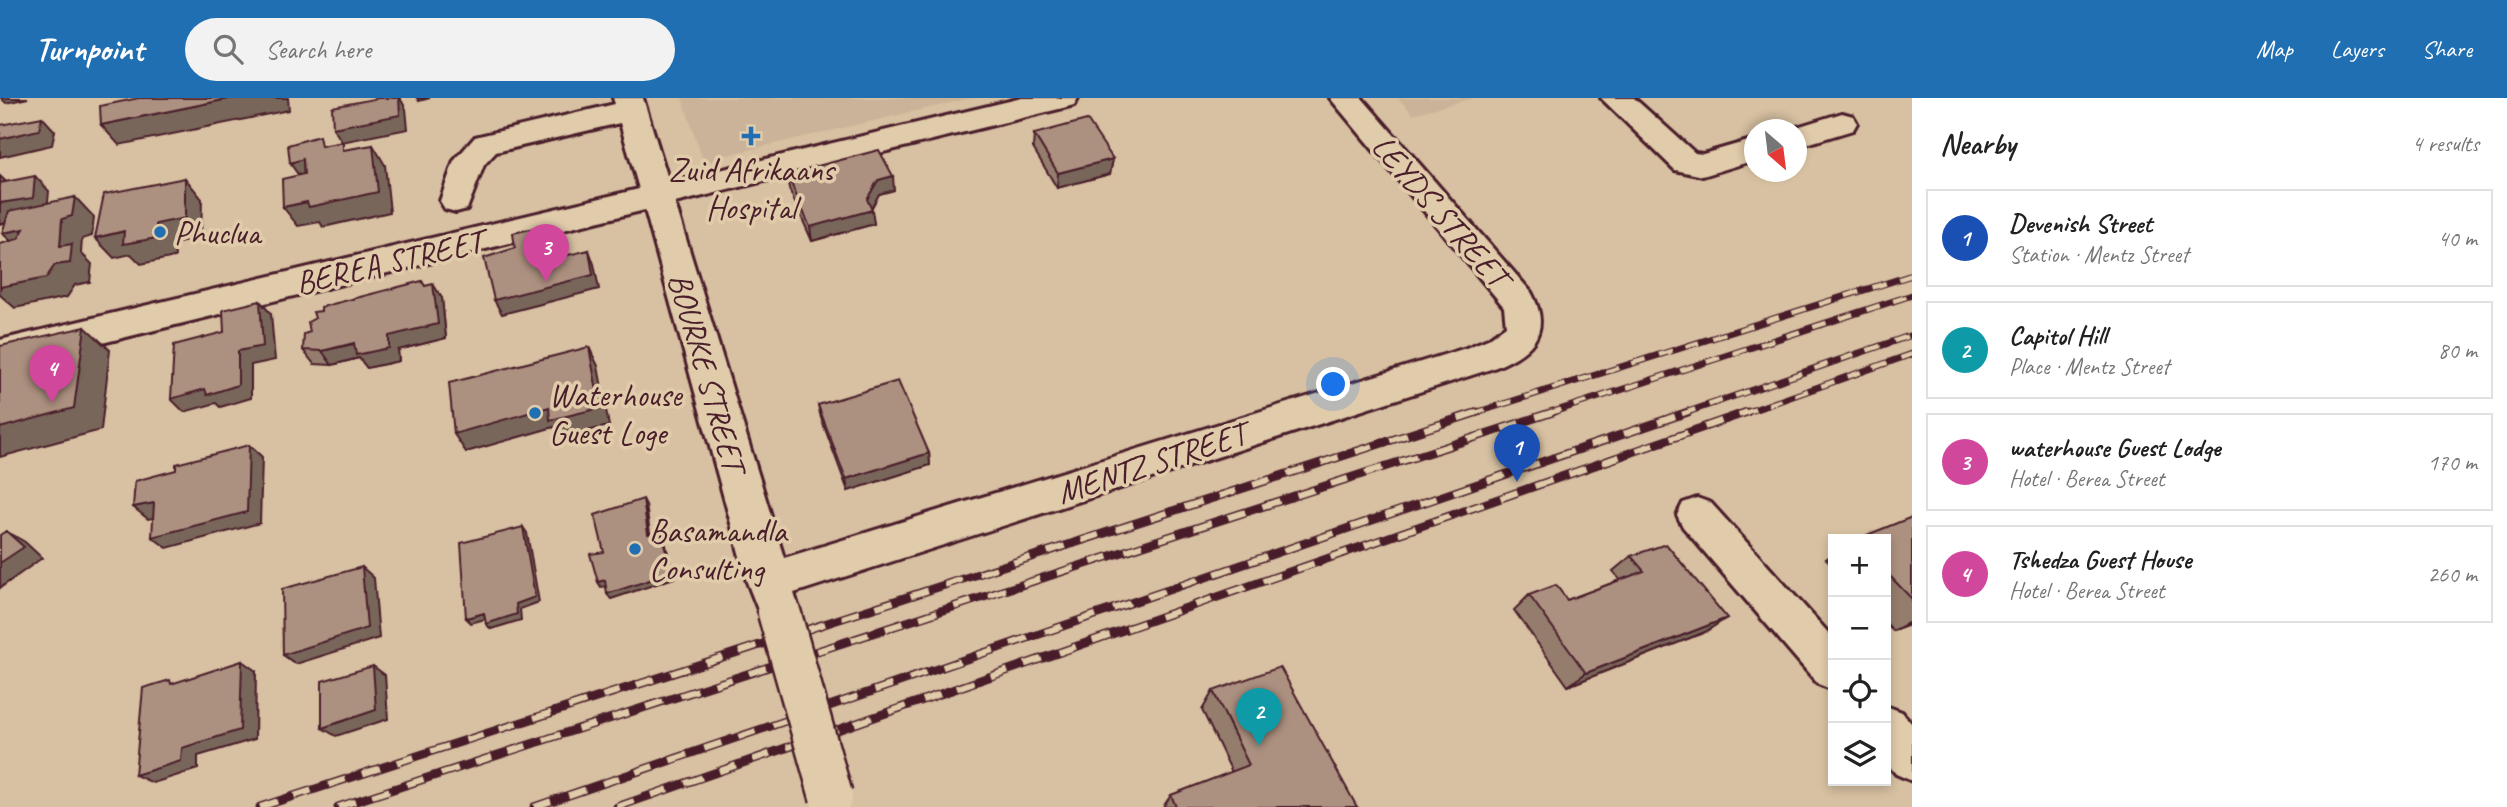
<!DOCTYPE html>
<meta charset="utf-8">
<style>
body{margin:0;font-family:Caveat,sans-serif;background:#f2f2f2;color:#222}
.controls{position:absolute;right:21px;bottom:21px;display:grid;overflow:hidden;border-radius:0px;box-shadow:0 4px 10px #0003}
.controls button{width:63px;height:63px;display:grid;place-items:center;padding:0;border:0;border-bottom:2px solid #e0e0e0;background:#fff;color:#222;font:35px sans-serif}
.compass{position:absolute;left:1744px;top:21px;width:63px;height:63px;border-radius:50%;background:#fff;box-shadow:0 4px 10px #0003;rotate:152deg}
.you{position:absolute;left:1334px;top:287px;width:24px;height:24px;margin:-18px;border:5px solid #fff;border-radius:50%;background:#1a73e8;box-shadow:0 0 0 10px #1a73e833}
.badge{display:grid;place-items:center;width:46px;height:46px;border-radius:50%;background:#1f6fb2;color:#fff;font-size:23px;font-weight:700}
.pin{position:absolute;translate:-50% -58px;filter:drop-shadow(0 2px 4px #0008)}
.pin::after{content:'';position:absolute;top:37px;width:24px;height:21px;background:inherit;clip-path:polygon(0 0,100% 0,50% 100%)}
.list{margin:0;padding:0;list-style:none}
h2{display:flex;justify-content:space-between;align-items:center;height:91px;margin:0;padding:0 28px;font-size:30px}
h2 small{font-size:23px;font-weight:400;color:#767676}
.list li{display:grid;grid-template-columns:46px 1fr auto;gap:21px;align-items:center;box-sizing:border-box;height:98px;margin:0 14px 14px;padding:0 14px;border:2px solid #e0e0e0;border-radius:0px}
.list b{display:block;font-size:26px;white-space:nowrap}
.list p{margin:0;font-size:23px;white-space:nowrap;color:#767676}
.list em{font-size:23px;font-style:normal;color:#767676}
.icon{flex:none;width:38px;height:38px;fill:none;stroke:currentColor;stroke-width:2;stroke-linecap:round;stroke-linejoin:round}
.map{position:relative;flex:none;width:1912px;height:709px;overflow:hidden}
header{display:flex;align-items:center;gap:42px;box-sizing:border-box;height:98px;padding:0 35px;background:#1f6fb2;color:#fff}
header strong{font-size:33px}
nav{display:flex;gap:38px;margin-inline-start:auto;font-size:24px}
.search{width:490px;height:63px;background:#f2f2f2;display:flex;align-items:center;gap:18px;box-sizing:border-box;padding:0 24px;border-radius:38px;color:#767676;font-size:26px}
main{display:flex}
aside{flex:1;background:#fff}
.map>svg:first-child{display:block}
</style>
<header>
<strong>Turnpoint</strong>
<div class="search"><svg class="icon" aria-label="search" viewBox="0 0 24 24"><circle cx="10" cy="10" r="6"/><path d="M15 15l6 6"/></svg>Search here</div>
<nav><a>Map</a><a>Layers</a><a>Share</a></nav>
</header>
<main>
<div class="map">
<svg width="1912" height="709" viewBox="0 0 1912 709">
<rect width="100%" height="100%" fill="#d7c1a2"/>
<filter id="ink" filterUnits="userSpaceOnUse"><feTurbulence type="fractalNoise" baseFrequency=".0143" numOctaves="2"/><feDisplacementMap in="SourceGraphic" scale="14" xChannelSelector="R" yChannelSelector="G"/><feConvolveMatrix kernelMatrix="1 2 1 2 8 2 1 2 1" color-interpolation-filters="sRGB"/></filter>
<g filter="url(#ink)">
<path fill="#cab398" d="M682,0H972L722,58L724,63L717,65L702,59Z
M1398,0H1474L1413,16Z"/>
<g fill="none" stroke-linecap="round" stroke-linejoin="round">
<defs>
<path id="minor" d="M613,0H643L669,84L1022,0H1078L1074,7L1063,10L675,105L784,460L1466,250L1488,241L1506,228L1504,209L1330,0H1362L1531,194C1554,236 1530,256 1491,271L794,495L798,508L792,522L777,527L762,522L747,484L645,112L0,270V242L639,91L620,25L496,54L484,67L467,111L456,114L445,111L440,103L454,63L475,39L615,6Z
M1601,0H1634L1695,55L1703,56L1755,41V62L1703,78L1675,72Z
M1842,15L1853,18L1857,25L1853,32L1797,49V32H1787Z
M1697,400L1711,405L1833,540V592L1818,586L1683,429L1677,417L1683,405Z
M1886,608L1902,614L1912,626V683L1896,676L1886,664Z"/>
</defs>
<use href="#minor" stroke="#4a1f2b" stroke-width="6"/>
<use href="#minor" fill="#e0cbaa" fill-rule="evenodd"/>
<defs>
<path id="rail-far1" d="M1472,316L1912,177
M1547,316L1912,197
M1682,316L1912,237
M1742,316L1912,256"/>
<path id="rail" d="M260,709L1478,314
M338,709L1553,314
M534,709L1688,314
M617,709L1747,314"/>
</defs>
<use href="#rail-far1" stroke="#4a1f2b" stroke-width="7"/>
<use href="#rail" stroke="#4a1f2b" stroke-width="9"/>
<use href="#rail-far1" stroke="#e0cbaa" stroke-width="4.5" stroke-dasharray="14" stroke-linecap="butt"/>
<use href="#rail" stroke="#e0cbaa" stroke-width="6" stroke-dasharray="18" stroke-linecap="butt"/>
<defs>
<path id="minor-bridge" d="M779,514L831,698"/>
</defs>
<use href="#minor-bridge" stroke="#4a1f2b" stroke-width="47" stroke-linecap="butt"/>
<use href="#minor-bridge" stroke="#e0cbaa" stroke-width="42"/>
</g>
<path fill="#957d6e" stroke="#4a1f2b" stroke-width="2" d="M1034,36L1113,61L1110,76L1057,90L1033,50Z
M787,76L894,92L879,96L871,110L874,126L812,143L789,91Z
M425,188L442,200L446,240L398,252L399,263L367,270L359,260L332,267L314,266L303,252L310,234L321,213Z
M818,307L929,355L930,367L848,393L821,320Z
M1912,419V526L1893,533L1886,525V441Z
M1833,456V469L1826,461Z
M1631,458L1705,534L1568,588L1514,512L1529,497L1567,502L1620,482L1613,473Z
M1213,593L1357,709H1163L1171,697L1232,674L1202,612Z"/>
<path fill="#79665a" stroke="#4a1f2b" stroke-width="2" d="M1,0H28L6,5Z
M233,0H288L289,12L119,47L101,27Z
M399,0H400L406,11L408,31L342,44L333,30Z
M417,0H430L419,3Z
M42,19L55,33L52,47L0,59V41Z
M373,47L385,67L390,114L323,129L320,124L298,128L283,109L307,104Z
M303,61L304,85L290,65Z
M1113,61L1110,76L1057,90L1058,75Z
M0,78L15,92L0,85Z
M35,78L49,93L47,114L0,126V105Z
M893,78L894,92L879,96L870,113L872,112L874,126L812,143L810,129L867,101L878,82Z
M185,80L202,101L201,140L174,146L175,159L141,166L131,156L114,160L95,140L156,126Z
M75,99L94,119L92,138L82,141L81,155L92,166L90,184L75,187L67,199L15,210L0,197V189L60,148L62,121Z
M540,129L547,143L550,177L543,163Z
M24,131L23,154L2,135Z
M589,152L594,166L599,191L502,216L494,202Z
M433,186L442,200L446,240L398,252L399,263L367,270L359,260L332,267L322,253L389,238Z
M260,203L271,216L275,262L251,267V300L220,309L216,305L184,314L171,301L238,253Z
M85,229L110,252L101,332L0,359V330Z
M589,249L598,268L609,328L560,339L554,329L466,354L454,336Z
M249,347L262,359L260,425L167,450L152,439Z
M929,355L930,367L848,393L846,381Z
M643,401L646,407L651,442L648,436Z
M154,405L169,417L148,421L133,409Z
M523,429L527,435L539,504L520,511L521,522L491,531L486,526L516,506Z
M6,433L25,444L42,460L0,490V465Z
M661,433L664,439L674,480L611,501L607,496Z
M362,469L374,480L379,540L296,566L283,557Z
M605,482L608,488L601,489L598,484Z
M484,515L489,520L471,525L466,520Z
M1727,520L1705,534L1568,588L1586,575Z
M1912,523V526L1893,533Z
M242,563L256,573L255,641L198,658V671L153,685L135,677L182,650Z
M373,568L385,577L388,621L336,638L322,630Z"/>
<path fill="#ad9180" stroke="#4a1f2b" stroke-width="2" d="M139,0H233L101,27L100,8Z
M379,0H399L400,17L333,30L332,9Z
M42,19L39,32L0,41V27Z
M1087,22L1113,61L1058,75L1034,36Z
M319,38L321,48L343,44V52L373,47L378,94L309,109L307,104L283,109L282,81L304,76L303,61L290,65L288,47Z
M879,52L893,78L878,82L867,101L872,112L810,129L787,76Z
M0,78V85L35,78L33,100L0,105Z
M185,80V120L156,126L157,140L123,146L124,133L95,140L104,96Z
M75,99L72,118L62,121L60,148L72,146L70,165L55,167L46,180L0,189V146L18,141L24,131L2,135L9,113Z
M540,129L543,163L589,152L593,177L494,202L484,160L515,150L513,135Z
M422,183L425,188L433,186L438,226L389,238V250L356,257L354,245L322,253L303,252L304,236L310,234L308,224L315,220L313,214L321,213V209Z
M260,203L263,248L238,253V287L207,297L205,291L171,301L174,247L224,234L223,212Z
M85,229L74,310L0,330V248Z
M589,249L600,310L550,322L549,309L454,336L449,285Z
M898,283L929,355L846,381L818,307Z
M249,347L247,414L152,439L154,405L133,409L135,383L176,372V366Z
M643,401L648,436L661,433L671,475L607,496L605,482L598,484L590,456L604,454L595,417Z
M1912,419V501L1886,474V441H1857Z
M523,429L535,499L516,506L517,516L486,526L484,515L466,520L461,445Z
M6,433L24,449L0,465V437Z
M1666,446L1727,520L1586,575L1529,497L1556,487L1567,502L1644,473L1631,458Z
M362,469L367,530L283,557L282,491Z
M242,563L240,632L182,650L181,663L135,677L143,590L170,582L171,586Z
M373,568L376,612L322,630V583Z
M1280,569L1357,709H1176L1171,697L1249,667L1213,593Z"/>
</g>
<g fill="#1f6fb2" stroke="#e0cbaa" stroke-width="2.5">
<path d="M747.5 27.5h7v7h7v7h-7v7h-7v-7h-7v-7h7z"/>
<circle cx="160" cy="134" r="7"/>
<circle cx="535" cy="315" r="7"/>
<circle cx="635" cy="451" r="7"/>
</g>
<g text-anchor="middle" stroke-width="7" stroke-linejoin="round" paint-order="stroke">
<g font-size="33" fill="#4a1f2b" stroke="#e0cbaa" text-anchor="start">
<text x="751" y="83" text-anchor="middle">Zuid Afrikaans<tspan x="751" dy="38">Hospital</tspan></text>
<text x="174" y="146">Phuclua</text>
<text x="549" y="308">Waterhouse<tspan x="549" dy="38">Guest Loge</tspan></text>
<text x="649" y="444">Basamandla<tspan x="649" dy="38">Consulting</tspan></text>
</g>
<g font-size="33" fill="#4a1f2b" stroke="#e0cbaa">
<text transform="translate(1441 112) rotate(49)" y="12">LEYDS STREET</text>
<text transform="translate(389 163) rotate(-13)" y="12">BEREA STREET</text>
<text transform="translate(708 274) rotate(74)" y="12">BOURKE STREET</text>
<text transform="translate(1151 364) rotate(-18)" y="12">MENTZ STREET</text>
</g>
</g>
</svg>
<div class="controls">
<button>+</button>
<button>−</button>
<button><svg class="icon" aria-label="locate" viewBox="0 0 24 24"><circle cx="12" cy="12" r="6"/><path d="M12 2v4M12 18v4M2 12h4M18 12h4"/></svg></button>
<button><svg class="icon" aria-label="layers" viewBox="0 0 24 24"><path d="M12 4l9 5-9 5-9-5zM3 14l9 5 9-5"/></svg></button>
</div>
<svg class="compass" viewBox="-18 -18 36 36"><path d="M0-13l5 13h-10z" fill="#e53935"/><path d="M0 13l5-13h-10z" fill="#767676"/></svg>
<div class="you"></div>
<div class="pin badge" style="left:1517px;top:384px;background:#1a4fb4">1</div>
<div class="pin badge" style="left:1259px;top:648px;background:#0f9aa8">2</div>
<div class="pin badge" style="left:546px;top:184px;background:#d1479c">3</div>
<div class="pin badge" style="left:52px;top:305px;background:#d1479c">4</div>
</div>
<aside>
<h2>Nearby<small>4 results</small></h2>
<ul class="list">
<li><span class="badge" style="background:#1a4fb4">1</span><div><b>Devenish Street</b><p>Station · Mentz Street</p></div><em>40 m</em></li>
<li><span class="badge" style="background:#0f9aa8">2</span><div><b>Capitol Hill</b><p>Place · Mentz Street</p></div><em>80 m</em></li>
<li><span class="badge" style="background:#d1479c">3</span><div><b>waterhouse Guest Lodge</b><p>Hotel · Berea Street</p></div><em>170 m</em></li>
<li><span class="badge" style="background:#d1479c">4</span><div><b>Tshedza Guest House</b><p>Hotel · Berea Street</p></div><em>260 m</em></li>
</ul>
</aside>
</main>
